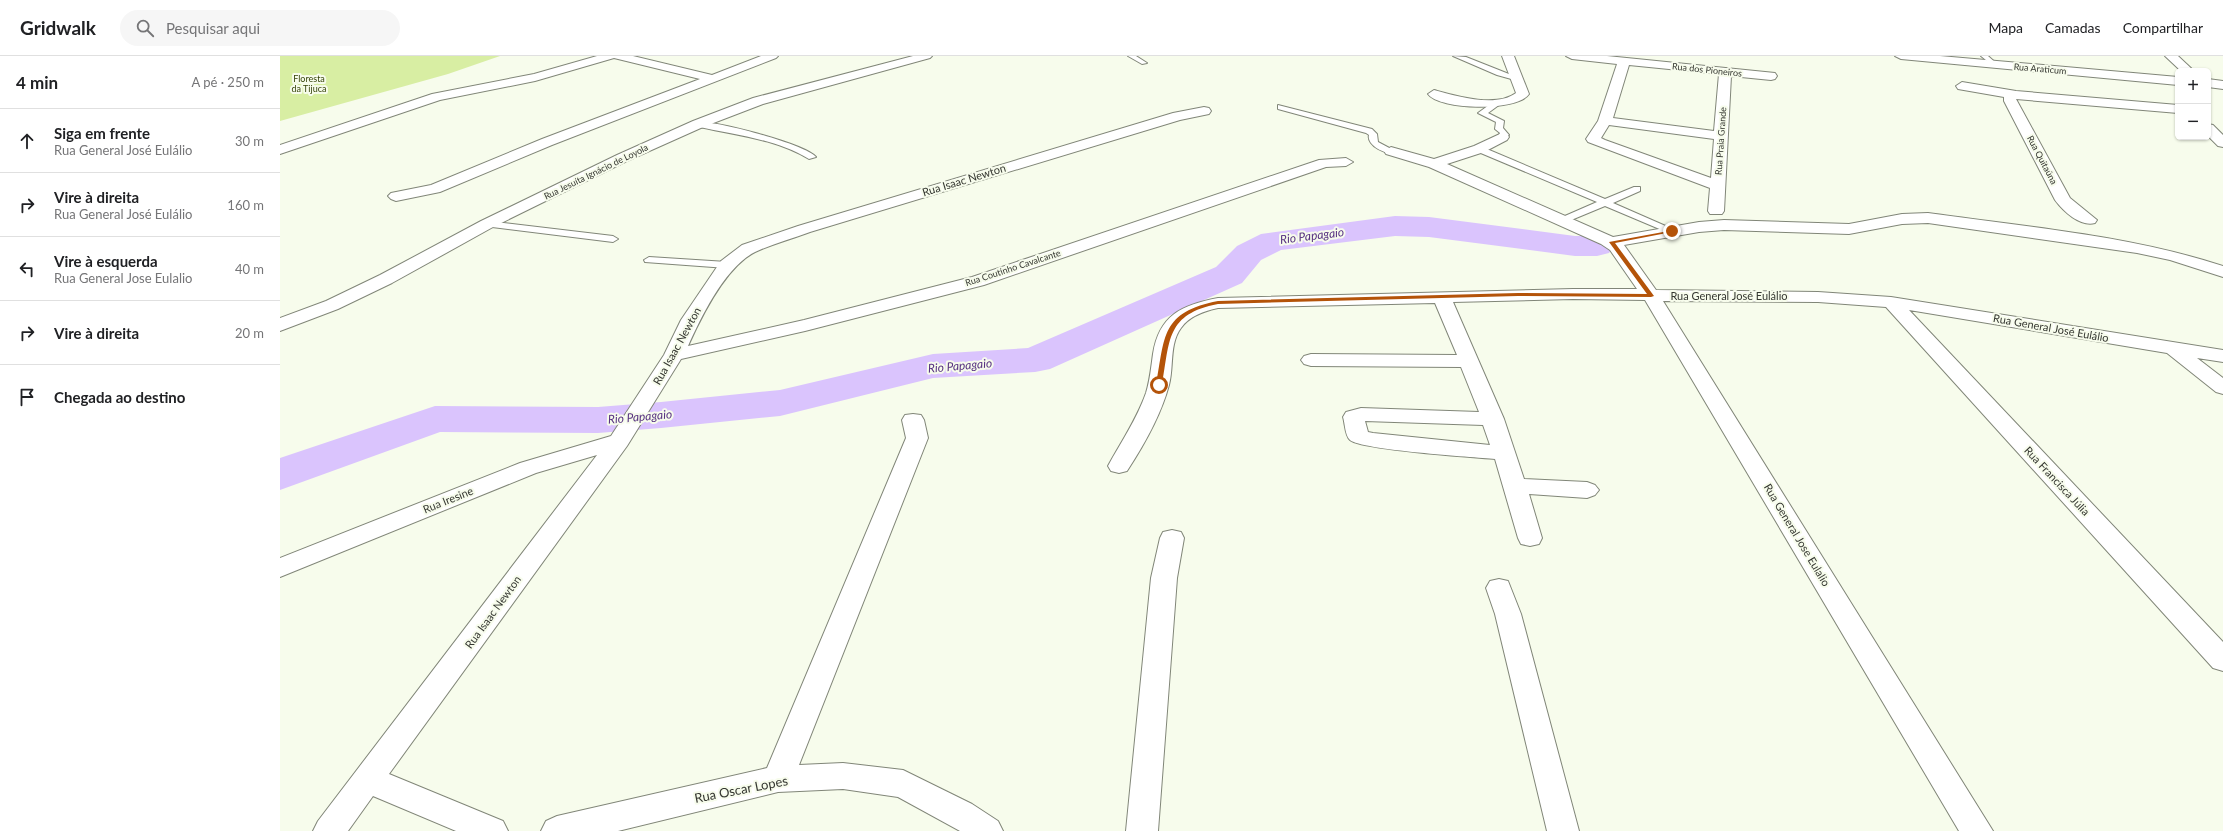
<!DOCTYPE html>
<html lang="pt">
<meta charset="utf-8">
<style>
body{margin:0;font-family:Lato,sans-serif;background:#f6f6f6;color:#202124}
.controls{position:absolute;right:12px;top:12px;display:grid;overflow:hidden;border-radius:6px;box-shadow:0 1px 3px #0004}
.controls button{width:36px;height:36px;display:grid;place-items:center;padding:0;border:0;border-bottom:1px solid #e0e0e0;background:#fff;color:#202124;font:20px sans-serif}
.stop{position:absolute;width:12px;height:12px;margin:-9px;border:3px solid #b45309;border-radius:50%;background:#fff}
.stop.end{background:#b45309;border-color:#fff;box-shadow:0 1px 4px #0008}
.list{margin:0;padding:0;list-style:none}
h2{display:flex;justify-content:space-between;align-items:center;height:52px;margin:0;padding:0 16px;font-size:17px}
h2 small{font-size:13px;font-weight:400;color:#757577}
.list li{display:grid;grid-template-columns:26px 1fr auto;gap:12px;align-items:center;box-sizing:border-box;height:64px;padding:0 16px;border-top:1px solid #e0e0e0}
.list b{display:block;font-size:15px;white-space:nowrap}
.list p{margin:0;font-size:13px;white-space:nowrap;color:#757577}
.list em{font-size:13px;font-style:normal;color:#757577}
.icon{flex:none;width:22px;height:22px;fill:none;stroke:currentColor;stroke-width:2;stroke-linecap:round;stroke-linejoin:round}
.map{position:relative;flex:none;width:1943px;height:775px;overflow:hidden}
header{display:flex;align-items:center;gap:24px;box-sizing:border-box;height:56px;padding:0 20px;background:#fff;border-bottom:1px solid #e0e0e0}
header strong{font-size:19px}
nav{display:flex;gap:22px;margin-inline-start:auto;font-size:14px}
.search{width:280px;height:36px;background:#f6f6f6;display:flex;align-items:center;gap:10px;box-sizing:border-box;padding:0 14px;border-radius:22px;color:#757577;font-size:15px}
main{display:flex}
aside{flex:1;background:#fff}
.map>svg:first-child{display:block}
</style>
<header>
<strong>Gridwalk</strong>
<div class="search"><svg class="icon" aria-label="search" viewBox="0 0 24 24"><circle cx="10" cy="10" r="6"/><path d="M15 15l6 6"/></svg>Pesquisar aqui</div>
<nav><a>Mapa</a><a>Camadas</a><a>Compartilhar</a></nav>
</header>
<main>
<aside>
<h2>4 min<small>A pé · 250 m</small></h2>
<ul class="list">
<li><svg class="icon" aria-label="ahead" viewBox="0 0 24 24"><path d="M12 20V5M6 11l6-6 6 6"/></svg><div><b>Siga em frente</b><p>Rua General José Eulálio</p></div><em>30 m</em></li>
<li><svg class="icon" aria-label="right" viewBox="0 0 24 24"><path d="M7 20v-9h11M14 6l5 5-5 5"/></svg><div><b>Vire à direita</b><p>Rua General José Eulálio</p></div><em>160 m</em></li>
<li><svg class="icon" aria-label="left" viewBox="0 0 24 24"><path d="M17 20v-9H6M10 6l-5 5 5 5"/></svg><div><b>Vire à esquerda</b><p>Rua General Jose Eulalio</p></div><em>40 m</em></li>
<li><svg class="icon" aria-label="right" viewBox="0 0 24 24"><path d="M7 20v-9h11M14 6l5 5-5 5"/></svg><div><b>Vire à direita</b></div><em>20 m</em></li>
<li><svg class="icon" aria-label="arrive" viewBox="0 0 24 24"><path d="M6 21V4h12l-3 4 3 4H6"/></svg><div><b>Chegada ao destino</b></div></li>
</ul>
</aside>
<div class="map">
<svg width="1943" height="775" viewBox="0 0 1943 775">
<rect width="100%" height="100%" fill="#f7fcec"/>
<path fill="#d8eea3" d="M0,0H220L168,18L0,65Z"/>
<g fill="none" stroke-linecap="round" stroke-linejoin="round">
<path fill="#dac4fd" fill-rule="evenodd" d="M1115,160L1149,161L1295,180H1317L1329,183L1334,190L1329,197L1317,200H1295L1149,181L1115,180L1001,194L981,204L962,227L770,313L755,316L653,322L500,360L381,372L318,377L160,376L0,434V402L155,350L318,351L381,346L500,334L653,298L748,292L936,211L957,190L981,178Z"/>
<defs>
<path id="service" d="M848,0H856L867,7L862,8Z
M1173,0L1186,1L1239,22L1235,24L1217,19Z
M1701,0H1708L1717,8L1712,9Z
M1216,44L1223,46L1208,57L1224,65L1223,72L1229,79L1222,83L1218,81L1220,77L1215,73L1216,66L1198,57Z
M998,49L1092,73L1097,78L1098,86L1115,95C1108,101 1086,89 1089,79L1086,77L998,53Z
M415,66C431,63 525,88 536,101L529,103C494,82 454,79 415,70Z
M1196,91H1202L1325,143L1354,131H1360V135L1333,147L1397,175L1395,177H1389L1325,150L1284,167H1278V163L1317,146L1196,95Z
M207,165L333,180L338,183L333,186L204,170V166Z
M369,201L447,206L452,209L447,212L365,206L364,204Z"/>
<path id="minor" d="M317,0H353L432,19L481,0H498L496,2L272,89L160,136L116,145L111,143L108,140L111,137L151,129L262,83L420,23L334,2L255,25L160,44L0,98V89L152,38L254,18Z
M633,0H652L650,2L483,48L423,71L347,105L213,171L112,227L58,253L0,275V262L46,245L100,219L201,165L337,99L413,65L473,42Z
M1222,0H1234L1249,38C1237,56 1159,54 1148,38L1154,34C1176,40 1216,52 1236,37Z
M1286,0H1327L1495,17L1497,20L1495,23L1491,24L1451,20L1444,155L1442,158H1430L1428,155L1430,132L1308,86L1306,83L1318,65L1337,8L1292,3ZM1349,9L1439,18L1434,75L1333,62ZM1329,69L1434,83L1431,122L1325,84L1321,82Z
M1615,0H1660L1898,21V29L1621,3Z
M1885,0H1898L1914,15H1901Z
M1928,23L1943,25V33L1928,31Z
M1682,26L1736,35L1898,49V57L1736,43L1790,142L1817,164L1815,167C1800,171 1783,155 1775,144L1724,45V41L1678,33L1676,30Z
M924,51L929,52L931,55L929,58L900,64L530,176C512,183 492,188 475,196C445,211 421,261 408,290L524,264L692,221L1039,104L1066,102L1073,106L1066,110L1046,111L704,229L525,275L401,303L347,390L109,718L223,765L228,775H176L93,740L68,775H33L38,765L317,399L256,417L0,521V502L240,407L331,380L384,299L401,264L441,205L462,189L518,170L893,57Z
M1928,68L1933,69L1943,79V91L1938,90L1928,80Z
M1222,77L1227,78L1229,81L1227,84L1204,96L1167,108L1333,181L1419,166L1444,164L1569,168L1622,158L1648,157C1747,171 1848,179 1943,210V221L1890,204L1857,197L1648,167L1622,168L1569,178L1444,174L1419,176L1344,189L1376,234L1538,236L1611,241L1943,294V306L1917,302L1943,322V338L1936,336L1887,297L1629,254L1943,586V615L1933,612L1606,251L1538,246L1383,245L1713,775H1679L1365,244L1293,243L1173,246L1224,363L1244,423L1307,426L1315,429L1319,434L1315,439L1307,442L1249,438L1262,482L1259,488L1250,490L1241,488L1238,482L1215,403C1193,401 1081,394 1070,384C1065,380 1065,367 1063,361L1066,356L1081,352L1199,356L1181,311L1031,310L1024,308L1021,304L1024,300L1031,298L1177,299L1155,247L938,252C924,255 909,260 901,272C889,288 894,311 889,329C881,359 864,389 847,415L839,417L831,415L828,410C841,386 857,363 866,337C870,324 871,312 873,298C879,259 902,249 938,242L1293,233H1357L1330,194L1321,188L1149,111L1106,98L1104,95L1111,91L1154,103L1194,90ZM1085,365L1203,369L1210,389L1093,377L1088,376Z
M633,358L641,359L644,364L648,382L519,709L563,707L623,714L692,748L718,765L723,775H680L618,741L563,733L498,736L338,775H261L266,765L277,760L487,712L626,382L622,364L625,359Z
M892,474L901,476L904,482L897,522L878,775H846L871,522L880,482L883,476Z
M1219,523L1228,525L1241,558L1299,775H1267L1215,558L1206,532L1210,525Z"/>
</defs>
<use href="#service" stroke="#818678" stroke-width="2"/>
<use href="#minor" stroke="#818678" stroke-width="2"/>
<use href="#service" fill="#fff" fill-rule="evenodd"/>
<use href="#minor" fill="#fff" fill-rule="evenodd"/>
</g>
<path fill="#b45309" d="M1394,174L1392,176L1335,187L1374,240L1371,241L1238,240L938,248C886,258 890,284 882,329L879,331L876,329C885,280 881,256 938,245L1238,237L1367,238L1329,186Z"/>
<g text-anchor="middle" stroke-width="4" stroke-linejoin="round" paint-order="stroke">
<g font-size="9" fill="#353731" stroke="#f7fcec">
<text transform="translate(1760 13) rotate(5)" y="3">Rua Araticum</text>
<text transform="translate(1427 14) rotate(6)" y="3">Rua dos Pioneiros</text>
<text transform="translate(1441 85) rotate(-86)" y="3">Rua Praia Grande</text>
<text transform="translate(1762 104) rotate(62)" y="3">Rua Quitaúna</text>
<text transform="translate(316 116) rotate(-26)" y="3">Rua Jesuíta Ignácio de Loyola</text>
<text transform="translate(733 212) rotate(-18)" y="3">Rua Coutinho Cavalcante</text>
</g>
<g font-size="9" fill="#354209" stroke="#f7fcec">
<text x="29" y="26">Floresta<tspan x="29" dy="10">da Tijuca</tspan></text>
</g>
<g font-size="11" fill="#353731" stroke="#f7fcec">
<text transform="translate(684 124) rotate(-17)" y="4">Rua Isaac Newton</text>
<text x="1449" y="244">Rua General José Eulálio</text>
<text transform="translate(1771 272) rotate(10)" y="4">Rua General José Eulálio</text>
<text transform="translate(397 290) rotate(-61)" y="4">Rua Isaac Newton</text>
<text transform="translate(1777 425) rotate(47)" y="4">Rua Francisca Júlia</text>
<text transform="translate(168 444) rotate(-22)" y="4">Rua Iresine</text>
<text transform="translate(1517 479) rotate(59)" y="4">Rua General Jose Eulalio</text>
<text transform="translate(213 556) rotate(-54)" y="4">Rua Isaac Newton</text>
</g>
<g font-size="12" font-style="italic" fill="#563080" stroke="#f7fcec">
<text transform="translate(1032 180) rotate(-7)" y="4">Rio Papagaio</text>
<text transform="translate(680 310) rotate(-5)" y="4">Rio Papagaio</text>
<text transform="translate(360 361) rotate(-5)" y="4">Rio Papagaio</text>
</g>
<g font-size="13" fill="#353731" stroke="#f7fcec">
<text transform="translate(461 733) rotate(-11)" y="5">Rua Oscar Lopes</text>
</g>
</g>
</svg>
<div class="controls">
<button>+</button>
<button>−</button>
</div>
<div class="stop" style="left:879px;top:329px"></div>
<div class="stop end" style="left:1392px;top:175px"></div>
</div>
</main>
